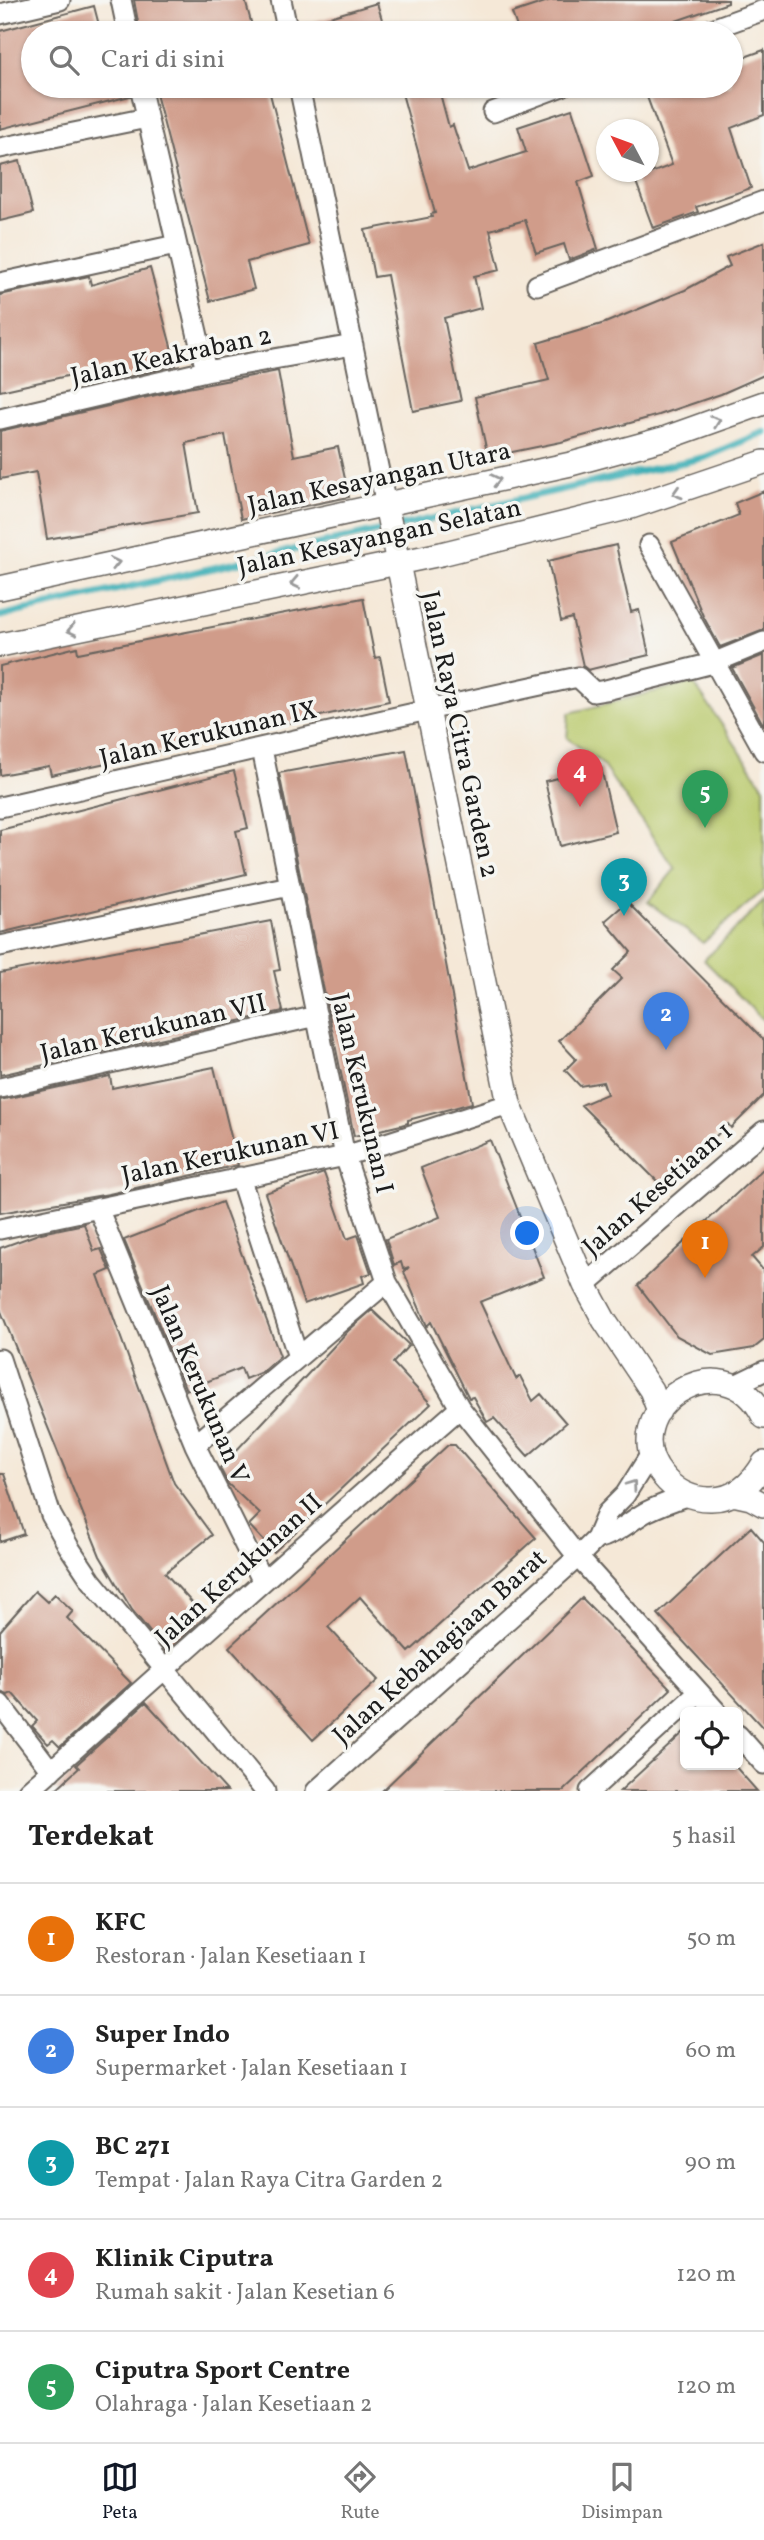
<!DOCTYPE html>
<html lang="id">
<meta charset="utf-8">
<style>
body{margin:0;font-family:Vollkorn,serif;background:#f2f2f2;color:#222}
.controls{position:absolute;right:21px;bottom:21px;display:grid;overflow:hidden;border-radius:10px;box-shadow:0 2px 5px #0004}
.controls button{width:63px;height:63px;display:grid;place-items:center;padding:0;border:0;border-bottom:2px solid #e0e0e0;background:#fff;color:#222;font:35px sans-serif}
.compass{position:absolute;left:596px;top:119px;width:63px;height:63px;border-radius:50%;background:#fff;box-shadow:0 2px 5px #0004;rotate:311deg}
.you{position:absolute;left:528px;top:1234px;width:24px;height:24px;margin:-18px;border:5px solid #fff;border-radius:50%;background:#1a73e8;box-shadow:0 0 0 10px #1a73e833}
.badge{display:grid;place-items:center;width:46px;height:46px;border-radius:50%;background:#111827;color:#fff;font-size:23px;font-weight:700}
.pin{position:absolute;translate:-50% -58px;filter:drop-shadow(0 2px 4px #0008)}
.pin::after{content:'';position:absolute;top:37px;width:24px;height:21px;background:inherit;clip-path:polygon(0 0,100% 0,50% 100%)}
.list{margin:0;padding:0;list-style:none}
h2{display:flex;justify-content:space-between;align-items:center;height:91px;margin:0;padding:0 28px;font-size:30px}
h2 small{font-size:23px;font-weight:400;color:#767676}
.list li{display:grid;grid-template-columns:46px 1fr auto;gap:21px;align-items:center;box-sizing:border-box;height:112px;padding:0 28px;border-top:2px solid #e0e0e0}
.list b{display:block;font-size:26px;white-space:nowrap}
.list p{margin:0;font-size:23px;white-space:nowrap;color:#767676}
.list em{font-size:23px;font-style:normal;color:#767676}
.icon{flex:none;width:38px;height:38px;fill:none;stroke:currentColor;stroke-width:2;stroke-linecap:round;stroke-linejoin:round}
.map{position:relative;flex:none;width:764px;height:1791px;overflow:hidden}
.search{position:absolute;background:#fff;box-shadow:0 2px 5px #0004;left:21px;right:21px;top:21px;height:77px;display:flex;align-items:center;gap:18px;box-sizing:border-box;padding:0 24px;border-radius:38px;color:#767676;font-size:26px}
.sheet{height:651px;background:#fff}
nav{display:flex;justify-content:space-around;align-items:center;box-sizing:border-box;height:98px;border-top:2px solid #e0e0e0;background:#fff;font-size:19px;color:#767676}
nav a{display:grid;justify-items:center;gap:4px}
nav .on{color:#111827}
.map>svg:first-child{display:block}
</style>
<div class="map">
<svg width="764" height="1791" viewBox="0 0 764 1791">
<rect width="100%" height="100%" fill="#f6f6f2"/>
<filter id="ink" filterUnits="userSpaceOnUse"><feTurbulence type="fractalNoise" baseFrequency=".0143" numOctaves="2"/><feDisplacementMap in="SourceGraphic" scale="14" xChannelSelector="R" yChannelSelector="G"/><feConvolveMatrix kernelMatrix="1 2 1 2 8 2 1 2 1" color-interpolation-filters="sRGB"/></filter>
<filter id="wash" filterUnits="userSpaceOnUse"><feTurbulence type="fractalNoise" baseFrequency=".00686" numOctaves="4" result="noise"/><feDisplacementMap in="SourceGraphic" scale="28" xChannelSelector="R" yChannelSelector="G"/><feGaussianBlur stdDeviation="1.57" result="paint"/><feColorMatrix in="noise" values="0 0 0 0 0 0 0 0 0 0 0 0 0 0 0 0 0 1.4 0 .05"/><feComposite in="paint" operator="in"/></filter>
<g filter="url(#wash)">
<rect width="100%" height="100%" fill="#f5e8d7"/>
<path fill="#b9c96c" stroke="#6a7244" stroke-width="2" d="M693,682L764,787V890L703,943L648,902L675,869L601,763L567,738L569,713Z
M764,901V1021L704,960Z"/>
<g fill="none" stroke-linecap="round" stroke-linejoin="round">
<path stroke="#3fb0b7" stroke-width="7" d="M0,616L706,457L764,432"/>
</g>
<g id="blocks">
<path fill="#d09c8a" d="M134,0H245L254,33H140Z
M551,0H728V3L641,33H519L512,13Z
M377,3L386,33H300L299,26Z
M94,6L101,33H33V86H128L130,96L0,129V31Z
M764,50V115L731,128L751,188L696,207L698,212L653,228L635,179L672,165L646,94L668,86H731V62Z
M154,86H268L309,245L247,262L254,289L210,301Z
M400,86H438L449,127L453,125L468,171L526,152L518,127L572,109L594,176L578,182L598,249L569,260L564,244L536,253L525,220L490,230L500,270L474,276L481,308L444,318L461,401L413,411L387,275L374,277L365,230L432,217L431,214L435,213Z
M20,161L33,213L0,221V166Z
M764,242V375L721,394L659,415L561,442L488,457L475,397L549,380L538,343L605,323L685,290L730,266L726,257Z
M150,268L176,365L119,379L116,365L0,391V295L89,276L91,285Z
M278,371L294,456L338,447L349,497L241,519L225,435L186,443L198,513L47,539L36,472L0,479V431L182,389Z
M764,491V630L720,647L703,616L672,542L739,515L735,503Z
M616,545L631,612L639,610L649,655L588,670L583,666L572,618L561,621L548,561Z
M363,598L375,658L380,657L389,701L51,775L49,766L0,775V666L77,647L78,653Z
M764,655V726L732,668Z
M406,750L472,1103L408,1120V1123L401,1125L354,1136L279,773Z
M601,768L616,832L560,846L545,781Z
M234,771L248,828L236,831L246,874L0,933V830Z
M627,902L764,1040V1095L731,1128L728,1124L664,1188L581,1105L607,1094L603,1082L580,1086L565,1070L576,1059L559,1041L622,978L613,970L631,952L605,921Z
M271,921L280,970L274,971L283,1011L0,1075V973Z
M214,1067L238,1165L109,1194L0,1213V1100L110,1076L112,1088Z
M490,1140L544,1277L480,1302L516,1379L520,1376L533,1401L541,1394L566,1423L528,1456L494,1418L487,1422L473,1397L469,1398L431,1322L427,1326L404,1272L409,1267L403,1269L401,1262L394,1265L386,1239L440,1217L421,1168Z
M764,1168V1247L752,1257L764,1271V1340L754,1348L712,1355L677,1336L638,1285Z
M324,1173L347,1239L358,1235L371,1273L362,1276L364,1283L304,1304L265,1193Z
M222,1202L280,1356L262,1372L245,1379L241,1368L186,1390L124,1240Z
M84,1224L94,1251L101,1249L110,1270L98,1275L174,1483L212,1535L165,1573L205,1617L166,1652L132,1610L100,1556L0,1309V1248L41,1233Z
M372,1310L409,1345L393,1363L431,1404L274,1552L249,1525L260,1514L228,1484L220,1468L348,1331Z
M448,1445H455L536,1538L409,1652L360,1597L328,1627L378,1680L313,1740L229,1647Z
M0,1474H4L24,1534L0,1542Z
M751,1527L764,1542V1729L658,1614Z
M35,1591L47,1602L55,1594L73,1611L67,1618L131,1683L60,1747L53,1740L48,1744L32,1726L37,1721L12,1693L8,1695L0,1692V1631Z
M582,1598L671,1689L563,1791H382Z
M146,1702L227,1791H54L79,1768L76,1765Z
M685,1731V1765H734L757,1791H620Z"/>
</g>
</g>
<g filter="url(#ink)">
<use href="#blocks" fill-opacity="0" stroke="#68635d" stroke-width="2"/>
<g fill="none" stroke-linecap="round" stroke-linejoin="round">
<defs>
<path id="minor" d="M121,0L128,33
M281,0L288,33
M0,14L60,0
M701,33L764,10
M140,86L206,371
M299,86L386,505
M493,112L562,86
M0,148L147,118
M0,283L176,245
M537,285L764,201
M0,419L206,371L353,345
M649,545L764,751
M262,749L345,1156L387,1282L460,1408L578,1557L717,1712
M0,807C193,764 385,718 578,677L594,692L606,690L713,663L764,642
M0,946L290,886
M0,1088L317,1016
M240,1177L298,1357
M98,1208L195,1445L262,1580
M0,1229L345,1156L509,1104
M585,1285L764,1131
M0,1359L51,1515L69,1547L91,1580L265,1791
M733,1386L764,1371
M195,1445L387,1282
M596,1539C619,1533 627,1523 646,1512C660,1505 674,1500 689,1495
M0,1704L51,1771
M738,1735L764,1764
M28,1791C172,1663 315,1534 460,1408
M316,1791L578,1557L596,1539L607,1513L625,1495L652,1452
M590,1791L699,1692"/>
<path id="tertiary" d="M386,505L509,1104L585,1285L604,1320L651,1390L659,1411
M0,588L571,464L666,438L764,403
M0,645L441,554L631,507L764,462
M764,1417C725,1335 611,1411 662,1475C674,1490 690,1499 709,1499C734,1500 752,1484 764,1463
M733,1494L751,1498L764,1505"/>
</defs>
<use href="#minor" stroke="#68635d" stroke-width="23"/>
<use href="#tertiary" stroke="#68635d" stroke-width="26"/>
<use href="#minor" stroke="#fff" stroke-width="19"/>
<use href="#tertiary" stroke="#fff" stroke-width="23"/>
</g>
<defs><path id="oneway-chevron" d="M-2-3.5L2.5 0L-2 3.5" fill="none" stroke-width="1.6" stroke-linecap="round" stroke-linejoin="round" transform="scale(1.75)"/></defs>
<g stroke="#999">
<use href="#oneway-chevron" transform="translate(716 421) rotate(-20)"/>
<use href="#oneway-chevron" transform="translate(496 480) rotate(-13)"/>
<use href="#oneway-chevron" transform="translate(677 493) rotate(163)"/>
<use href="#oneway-chevron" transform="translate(115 563) rotate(-12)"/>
<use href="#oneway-chevron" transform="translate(295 583) rotate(168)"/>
<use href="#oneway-chevron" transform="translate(72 630) rotate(168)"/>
<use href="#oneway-chevron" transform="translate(632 1485) rotate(-54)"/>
</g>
</g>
<g text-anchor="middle" stroke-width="7" stroke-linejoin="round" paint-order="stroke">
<g font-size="26" fill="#1c1c1c" stroke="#f6f6f2">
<text transform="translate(171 355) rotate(-12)" y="9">Jalan Keakraban 2</text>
<text transform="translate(379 477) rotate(-12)" y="9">Jalan Kesayangan Utara</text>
<text transform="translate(379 536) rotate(-12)" y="9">Jalan Kesayangan Selatan</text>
<text transform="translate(208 733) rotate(-13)" y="9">Jalan Kerukunan IX</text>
<text transform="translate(461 734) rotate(78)" y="9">Jalan Raya Citra Garden 2</text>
<text transform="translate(153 1027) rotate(-13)" y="9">Jalan Kerukunan VII</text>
<text transform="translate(363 1093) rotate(77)" y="9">Jalan Kerukunan I</text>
<text transform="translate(230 1152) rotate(-12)" y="9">Jalan Kerukunan VI</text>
<text transform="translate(657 1188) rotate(-41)" y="9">Jalan Kesetiaan 1</text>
<text transform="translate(201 1384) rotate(67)" y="9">Jalan Kerukunan V</text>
<text transform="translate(238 1569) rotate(-42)" y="9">Jalan Kerukunan II</text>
<text transform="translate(439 1646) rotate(-42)" y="9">Jalan Kebahagiaan Barat</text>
</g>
</g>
</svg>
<div class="controls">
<button><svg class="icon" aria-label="locate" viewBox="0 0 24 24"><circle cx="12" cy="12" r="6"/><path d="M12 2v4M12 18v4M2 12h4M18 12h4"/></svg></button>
</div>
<svg class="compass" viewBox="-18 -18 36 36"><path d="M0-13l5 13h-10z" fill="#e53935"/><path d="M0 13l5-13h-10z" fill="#767676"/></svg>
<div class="you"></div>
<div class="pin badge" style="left:705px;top:1278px;background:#e8710a">1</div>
<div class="pin badge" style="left:666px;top:1050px;background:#3f7fe0">2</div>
<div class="pin badge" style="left:624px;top:916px;background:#0f9aa8">3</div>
<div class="pin badge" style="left:580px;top:807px;background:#e0444e">4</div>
<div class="pin badge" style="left:705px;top:828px;background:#2e9e5b">5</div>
<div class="search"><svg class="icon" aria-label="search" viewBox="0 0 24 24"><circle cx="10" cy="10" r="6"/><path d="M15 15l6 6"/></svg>Cari di sini</div>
</div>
<section class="sheet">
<h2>Terdekat<small>5 hasil</small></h2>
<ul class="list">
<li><span class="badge" style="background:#e8710a">1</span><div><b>KFC</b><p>Restoran · Jalan Kesetiaan 1</p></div><em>50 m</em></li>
<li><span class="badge" style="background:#3f7fe0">2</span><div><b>Super Indo</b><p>Supermarket · Jalan Kesetiaan 1</p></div><em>60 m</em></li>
<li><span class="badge" style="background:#0f9aa8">3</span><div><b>BC 271</b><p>Tempat · Jalan Raya Citra Garden 2</p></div><em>90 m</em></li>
<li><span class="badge" style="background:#e0444e">4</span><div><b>Klinik Ciputra</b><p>Rumah sakit · Jalan Kesetian 6</p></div><em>120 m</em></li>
<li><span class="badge" style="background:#2e9e5b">5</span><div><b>Ciputra Sport Centre</b><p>Olahraga · Jalan Kesetiaan 2</p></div><em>120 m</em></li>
</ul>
</section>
<nav>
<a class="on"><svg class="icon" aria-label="map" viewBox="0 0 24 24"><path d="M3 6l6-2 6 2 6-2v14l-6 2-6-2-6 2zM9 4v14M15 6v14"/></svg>Peta</a>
<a><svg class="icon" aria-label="directions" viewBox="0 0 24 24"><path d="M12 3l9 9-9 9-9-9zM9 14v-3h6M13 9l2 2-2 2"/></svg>Rute</a>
<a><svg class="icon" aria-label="saved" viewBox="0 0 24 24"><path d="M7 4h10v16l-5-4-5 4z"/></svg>Disimpan</a>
</nav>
